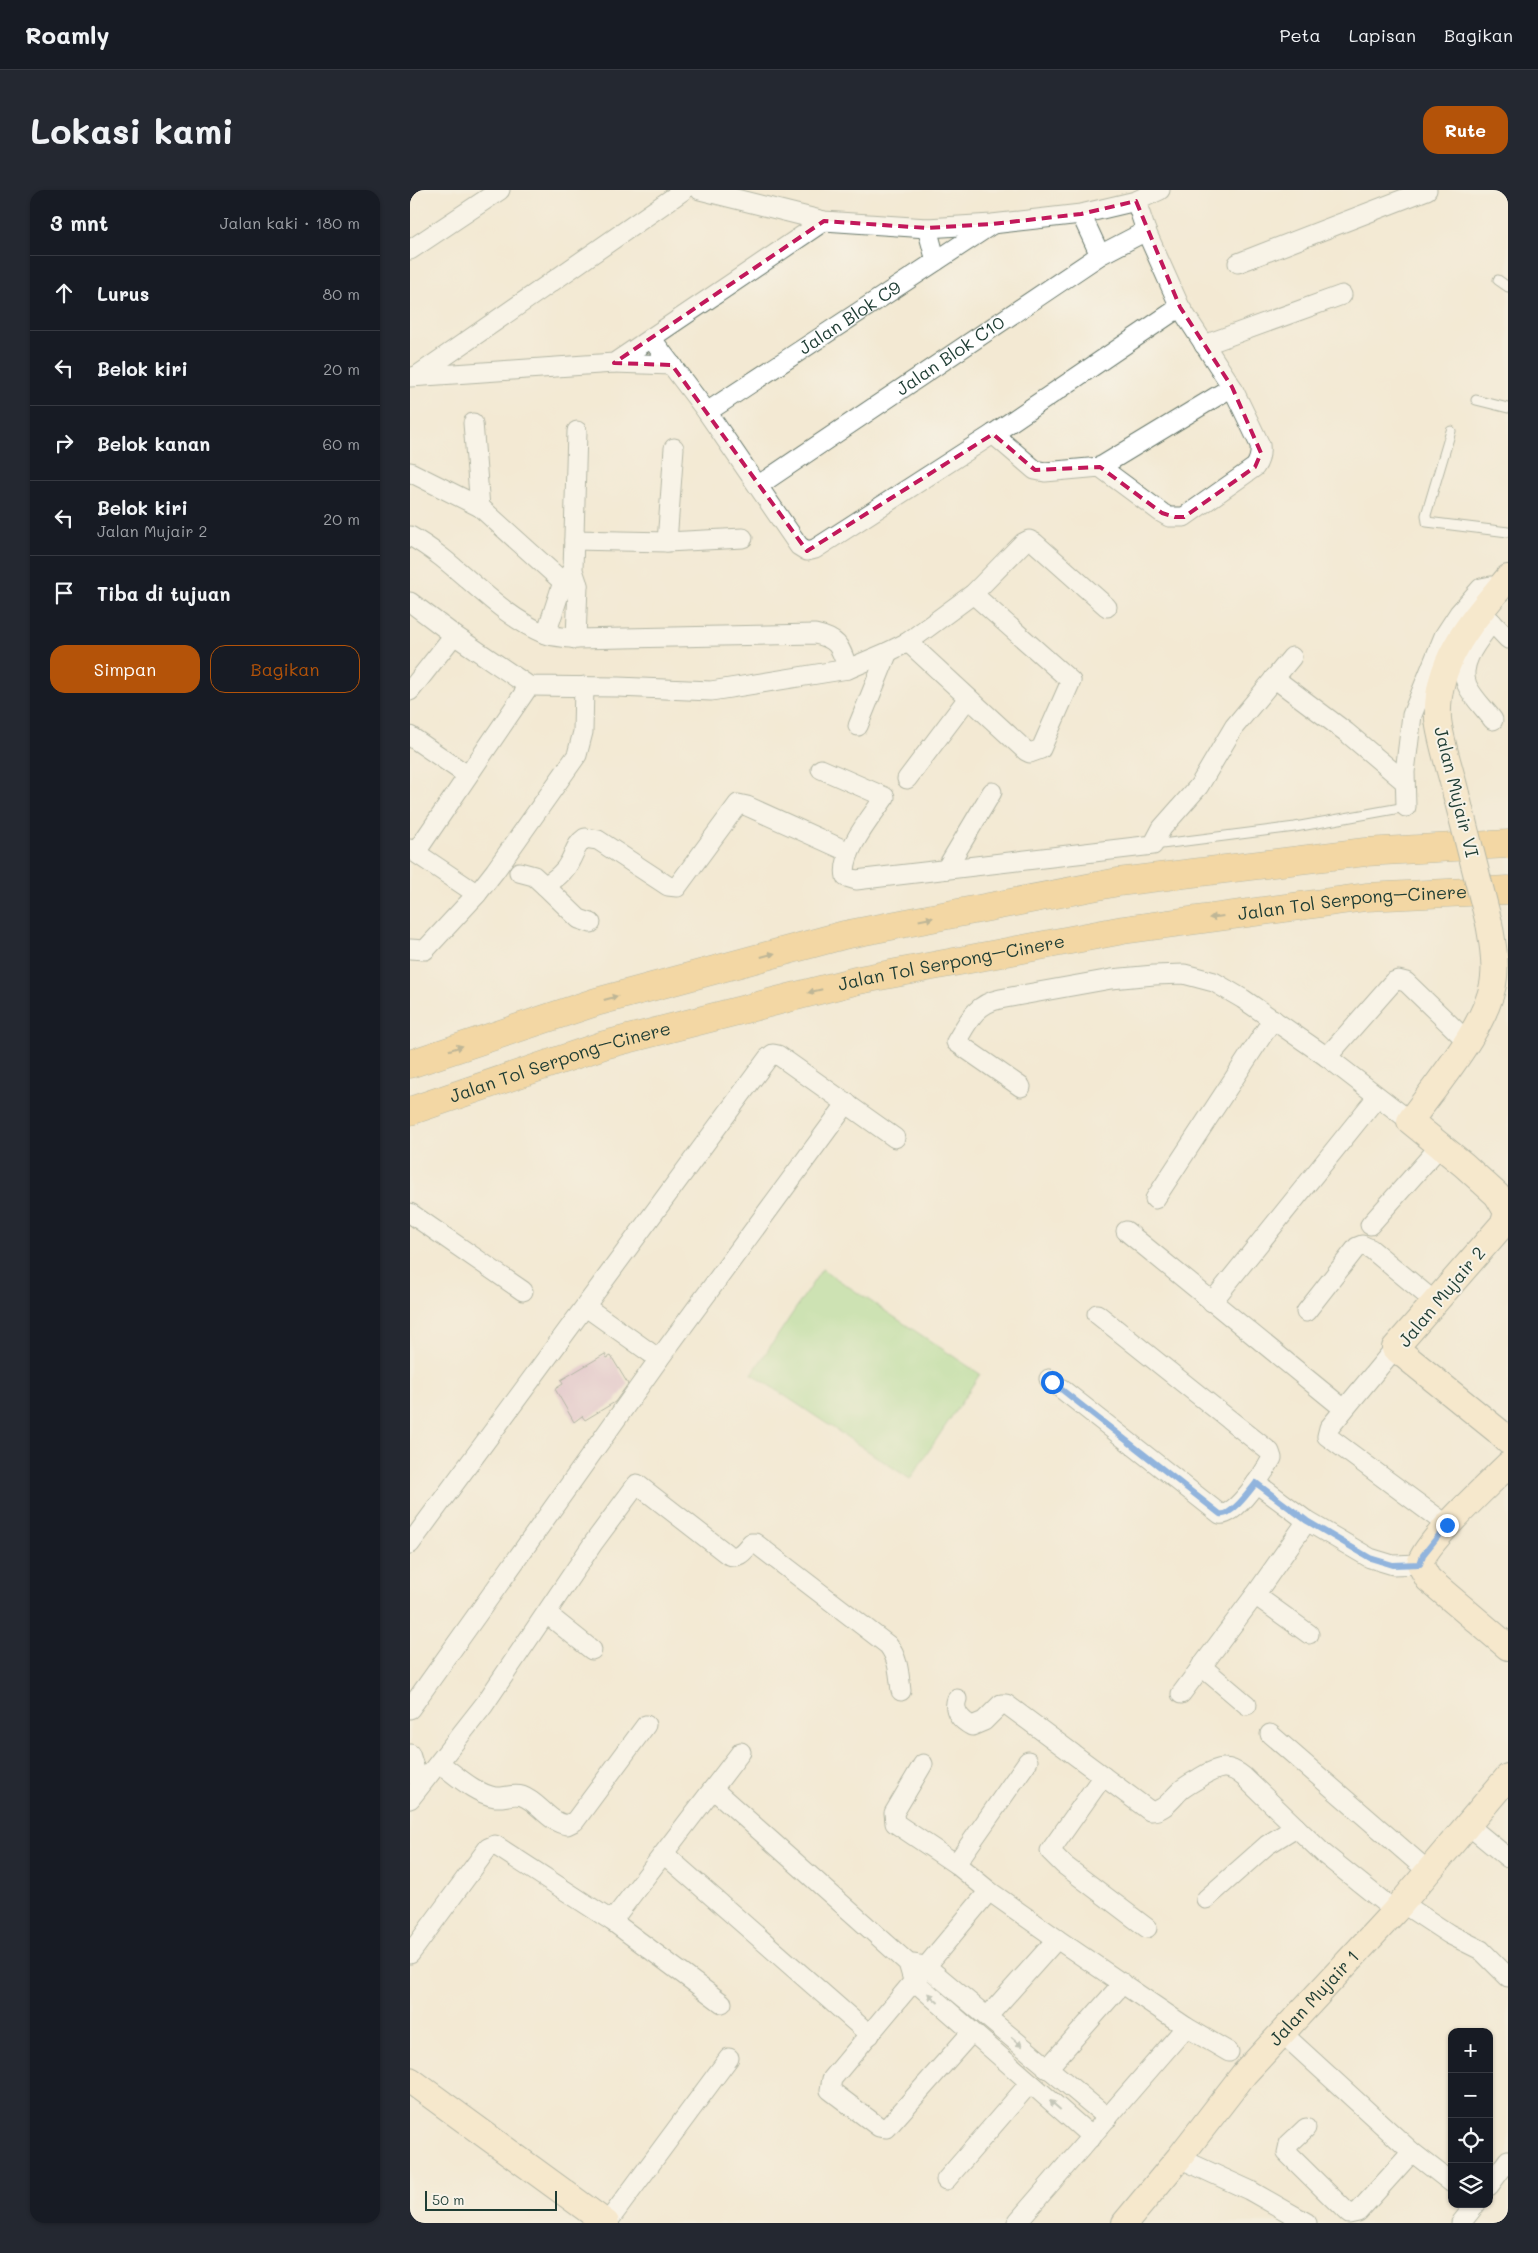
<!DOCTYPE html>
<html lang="id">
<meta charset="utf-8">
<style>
body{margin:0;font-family:Mali,sans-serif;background:#242831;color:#f1f3f6}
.controls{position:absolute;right:15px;bottom:15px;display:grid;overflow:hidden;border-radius:10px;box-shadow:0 1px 4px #0004}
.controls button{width:45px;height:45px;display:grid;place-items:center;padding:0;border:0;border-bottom:1px solid #363941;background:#171b24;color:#f1f3f6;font:25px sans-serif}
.scale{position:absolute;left:15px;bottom:12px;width:132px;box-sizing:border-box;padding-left:5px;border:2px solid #1f3d34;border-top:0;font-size:14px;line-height:18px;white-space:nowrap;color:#1f3d34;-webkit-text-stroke:4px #f7f3e8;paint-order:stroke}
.stop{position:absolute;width:15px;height:15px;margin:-11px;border:4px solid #1a73e8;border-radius:50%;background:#fff}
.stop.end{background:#1a73e8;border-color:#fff;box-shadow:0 1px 5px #0008}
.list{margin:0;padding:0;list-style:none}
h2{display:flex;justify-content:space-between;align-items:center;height:65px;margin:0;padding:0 20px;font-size:21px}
h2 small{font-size:16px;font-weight:400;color:#9ea1a6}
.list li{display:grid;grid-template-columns:32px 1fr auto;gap:15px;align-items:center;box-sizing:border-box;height:75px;padding:0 20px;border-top:1px solid #363941}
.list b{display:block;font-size:19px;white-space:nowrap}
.list p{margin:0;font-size:16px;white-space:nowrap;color:#9ea1a6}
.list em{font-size:16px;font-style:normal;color:#9ea1a6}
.actions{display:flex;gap:10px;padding:15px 20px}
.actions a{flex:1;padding:11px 0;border:1px solid #b45309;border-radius:15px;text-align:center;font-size:18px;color:#b45309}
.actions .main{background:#b45309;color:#fff}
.icon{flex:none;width:28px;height:28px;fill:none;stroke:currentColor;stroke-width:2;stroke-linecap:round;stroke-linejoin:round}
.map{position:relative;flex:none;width:1098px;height:2033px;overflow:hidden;border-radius:15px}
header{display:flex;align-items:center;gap:30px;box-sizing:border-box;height:70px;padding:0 25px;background:#171b24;border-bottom:1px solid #363941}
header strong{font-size:24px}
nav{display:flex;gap:28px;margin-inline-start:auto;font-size:18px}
.intro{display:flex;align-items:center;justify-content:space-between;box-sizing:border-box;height:120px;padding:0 30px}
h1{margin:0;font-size:35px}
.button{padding:12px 22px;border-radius:15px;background:#b45309;color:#fff;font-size:18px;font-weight:700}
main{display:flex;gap:30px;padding:0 30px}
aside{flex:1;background:#171b24;border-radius:15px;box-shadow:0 1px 4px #0004}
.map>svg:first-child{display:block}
</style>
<header>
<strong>Roamly</strong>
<nav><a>Peta</a><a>Lapisan</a><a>Bagikan</a></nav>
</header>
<div class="intro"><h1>Lokasi kami</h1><a class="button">Rute</a></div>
<main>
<aside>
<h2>3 mnt<small>Jalan kaki · 180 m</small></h2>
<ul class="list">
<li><svg class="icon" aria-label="ahead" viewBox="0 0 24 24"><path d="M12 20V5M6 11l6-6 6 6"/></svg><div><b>Lurus</b></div><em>80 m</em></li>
<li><svg class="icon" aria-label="left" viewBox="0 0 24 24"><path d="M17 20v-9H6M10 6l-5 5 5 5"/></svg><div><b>Belok kiri</b></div><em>20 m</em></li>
<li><svg class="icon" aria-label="right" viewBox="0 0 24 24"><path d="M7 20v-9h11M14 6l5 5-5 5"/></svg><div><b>Belok kanan</b></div><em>60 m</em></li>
<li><svg class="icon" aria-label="left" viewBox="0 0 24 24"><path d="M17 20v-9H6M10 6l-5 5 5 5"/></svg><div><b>Belok kiri</b><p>Jalan Mujair 2</p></div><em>20 m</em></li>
<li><svg class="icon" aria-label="arrive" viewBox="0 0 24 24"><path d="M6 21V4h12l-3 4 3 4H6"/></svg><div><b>Tiba di tujuan</b></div></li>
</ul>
<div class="actions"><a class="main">Simpan</a><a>Bagikan</a></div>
</aside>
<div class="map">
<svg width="1098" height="2033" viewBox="0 0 1098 2033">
<rect width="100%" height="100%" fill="#f7f3e8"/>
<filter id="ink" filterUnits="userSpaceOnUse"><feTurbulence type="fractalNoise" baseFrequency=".02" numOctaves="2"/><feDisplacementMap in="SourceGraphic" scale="10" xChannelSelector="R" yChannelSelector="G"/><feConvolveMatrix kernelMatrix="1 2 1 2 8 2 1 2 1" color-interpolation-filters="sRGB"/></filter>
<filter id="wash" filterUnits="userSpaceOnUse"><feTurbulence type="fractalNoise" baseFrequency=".0096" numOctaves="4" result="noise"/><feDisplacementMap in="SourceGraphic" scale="20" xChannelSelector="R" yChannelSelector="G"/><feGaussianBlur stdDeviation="1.12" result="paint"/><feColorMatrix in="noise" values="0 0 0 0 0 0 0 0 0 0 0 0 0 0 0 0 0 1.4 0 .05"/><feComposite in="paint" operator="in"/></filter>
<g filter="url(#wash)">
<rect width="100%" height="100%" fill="#f3e9d3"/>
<path fill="#a1da8c" stroke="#608c60" d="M412,1079L570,1184L500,1289L342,1184Z"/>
<g id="blocks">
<path fill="#d5a9c6" d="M195,1164L197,1168L201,1166L218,1194L205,1212L175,1230L172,1226L164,1232L145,1199L153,1194L151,1190Z"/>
</g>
</g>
<g filter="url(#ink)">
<use href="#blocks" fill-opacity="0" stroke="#69796c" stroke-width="1"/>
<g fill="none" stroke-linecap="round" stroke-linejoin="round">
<defs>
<path id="lane" d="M1088,90L1098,97
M1066,210L1098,218
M1041,241L1016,325L1017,332L1098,342
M744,655L885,637L996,617"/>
<g id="street">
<path d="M290,0L414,31L517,38L582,34L671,24L726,11L750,0"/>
<path d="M671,24L690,65"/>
<path d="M517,38L526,71"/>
<path d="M0,60L90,0"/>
<path d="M828,73L1017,0"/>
<path d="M241,148L297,222L389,356L397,361L405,359L583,244L770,117"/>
<path d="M794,155L932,105"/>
<path d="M204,173L262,175"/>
<path d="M8,185L274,0"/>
<path d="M0,187L204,173L414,31"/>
<path id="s1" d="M297,222L581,35"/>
<path d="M63,233L70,317"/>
<path d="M583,244L625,280L635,282L690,277L752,323L759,327H774L845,277C850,270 851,264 850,255L822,197L770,117L736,41L726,11"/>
<path d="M690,277L822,197"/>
<path d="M0,282L70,317L153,392L168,395"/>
<path id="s2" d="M349,295L690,65L736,41"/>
<path d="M0,346C49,373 83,422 135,444C144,447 156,447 166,449L405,444C429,449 430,457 438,479"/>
<path d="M164,350L257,352L333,348"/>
<path d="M257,352L264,258"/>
<path d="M0,412L44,445L119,496L208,497L301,501L438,479L478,462L498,452L563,404L613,353L619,350L625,353L697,417"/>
<path d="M1075,425L1098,449"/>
<path d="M1082,432C1070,449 1048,472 1057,495C1062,507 1075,519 1083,530"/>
<path d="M136,444L153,392L160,383"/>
<path d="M166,449L168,395L163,380L167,241"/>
<path d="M498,452L616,561L620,563L631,559L661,491L563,404"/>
<path d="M864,488L936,542L995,592"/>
<path d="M0,501L44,445"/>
<path d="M448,536L478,462"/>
<path d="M0,546L57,585"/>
<path d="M411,579L475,607C462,626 430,664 436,687L446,690L743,655L752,638L789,596L824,537L882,467"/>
<path d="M497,589L558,508"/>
<path d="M996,617L995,582L1002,525L1034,446L1049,423L1071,398L1081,396L1090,398"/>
<path d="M0,659L67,704"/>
<path d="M6,662L119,496"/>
<path d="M536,679L582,602"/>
<path d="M109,682L124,686L135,696C145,689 155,682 160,671C165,662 166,654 175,648L188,650L258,696L267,697L328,614L337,616L439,662"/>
<path d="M135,696L169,729L181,733"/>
<path d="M0,759L15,760L67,704L85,681L167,565L173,542L174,496"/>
<path d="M917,867L983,792L988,790L996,792L1058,852"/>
<path d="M611,897L546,852C558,832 565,814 590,809L701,789L744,785L774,784L804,792L833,809L917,867L1000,931"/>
<path d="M745,1009L863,829"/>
<path d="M0,1023L113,1101"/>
<path d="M960,1035L1031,955"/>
<path d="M716,1041L934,1219"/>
<path d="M802,1112L967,907"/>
<path d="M176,1117L249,1169"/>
<path d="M896,1122L947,1057L952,1055L961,1059L1025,1112"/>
<path d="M985,1158L919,1238L917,1246L1037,1335"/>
<path d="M639,1189L810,1324C825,1328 855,1281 862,1268L860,1262L687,1124"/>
<path d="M846,1293L897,1331L960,1368L983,1375L1010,1374"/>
<path d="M0,1354L358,868L363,864L368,865L485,948"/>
<path d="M845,1405L899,1444"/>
<path d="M137,1424L182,1460"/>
<path d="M791,1476L837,1515"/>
<path d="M771,1504L845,1405L897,1331"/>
<path d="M547,1509C542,1521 552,1531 562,1536L574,1531L591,1514H596L740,1621C754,1622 761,1609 771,1600C777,1595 785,1591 791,1587C808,1577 818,1573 834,1587L914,1664L985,1721"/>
<path d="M0,1519L249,1169L437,913"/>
<path d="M860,1544L1019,1682"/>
<path d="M0,1564L10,1596"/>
<path d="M29,1573C46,1585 64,1603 85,1607C95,1608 103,1603 112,1606C129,1612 138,1632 157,1635L165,1631L236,1535"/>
<path d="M513,1574L484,1623L485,1633L546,1674L579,1701L647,1749L776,1837L819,1862"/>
<path d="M693,1586L640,1661L654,1675L737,1738"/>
<path d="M303,1599L498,1773L503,1790L682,1947"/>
<path d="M0,1609L74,1515L184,1352L227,1294L317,1364C329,1370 334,1361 341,1353H345L478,1455C489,1469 489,1485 491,1501"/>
<path d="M1058,1635L1098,1668"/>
<path d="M254,1664L460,1845"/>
<path d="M546,1674L618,1571"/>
<path d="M796,1709L857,1655L886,1637"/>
<path d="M992,1713L1039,1744L1071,1760L1098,1787"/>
<path d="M202,1731L331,1562"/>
<path d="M0,1764L78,1658L85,1655L202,1731L312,1813"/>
<path d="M504,1774L516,1776L698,1928"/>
<path d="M578,1826L647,1749"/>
<path d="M561,1843L477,1938L469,1937L420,1900L422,1889L579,1701"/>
<path d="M872,1843L1002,1962L1042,1993"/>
<path d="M637,1879L713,1793"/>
<path d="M896,1938L879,1954L877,1963L939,2024L948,2022L1002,1962"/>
<path d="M769,1968L839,2000L897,2033"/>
<path d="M536,1990L619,1894"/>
<path d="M1079,1996L1098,1970"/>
<path d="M608,2031L776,1837"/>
<path d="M197,2033L319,1868"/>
<path d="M1051,2033L1066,2014"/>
</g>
<g id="secondary">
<path d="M1046,604C1041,582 1030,550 1028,529C1025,470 1063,430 1098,388"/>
<path d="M1079,733C1082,750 1086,769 1084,787C1081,831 1026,895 1000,931L1054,975L1087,1005L1097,1022L1094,1033L985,1158L1088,1241L1098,1251"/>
<path d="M1098,1275C1079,1294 1015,1352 1010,1374L1018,1389L1098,1457"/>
<path d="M0,1890L196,2033"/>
<path id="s3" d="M715,2033L769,1968L834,1884L985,1721L1098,1587"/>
</g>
<g id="highway">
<path d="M0,874L186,812L434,745L708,692L955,662L1098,654"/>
<path id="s4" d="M0,921L194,855L449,790L713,740L956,707L1098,700"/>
</g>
</defs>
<use href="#lane" stroke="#69796c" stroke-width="11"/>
<use href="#street" stroke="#69796c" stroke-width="21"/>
<use href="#secondary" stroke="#69796c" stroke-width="28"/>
<use href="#highway" stroke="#69796c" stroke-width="29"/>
<use href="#lane" stroke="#fff" stroke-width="9"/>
<use href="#street" stroke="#fff" stroke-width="19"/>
<use href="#secondary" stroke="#fbe6c4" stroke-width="26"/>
<use href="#highway" stroke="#f4c16b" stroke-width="28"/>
<defs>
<path id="secondary-bridge" d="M1046,604L1079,733"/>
</defs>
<use href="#secondary-bridge" stroke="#69796c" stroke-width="28" stroke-linecap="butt"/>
<use href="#secondary-bridge" stroke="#fbe6c4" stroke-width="26"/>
</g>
<defs><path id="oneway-solid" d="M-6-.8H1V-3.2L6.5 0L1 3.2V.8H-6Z" transform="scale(1.25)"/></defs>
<g fill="#7f784d">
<use href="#oneway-solid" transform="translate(806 727) rotate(172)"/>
<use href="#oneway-solid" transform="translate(516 729) rotate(-11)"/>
<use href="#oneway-solid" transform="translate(358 765) rotate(-15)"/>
<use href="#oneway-solid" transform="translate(405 801) rotate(166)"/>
<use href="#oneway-solid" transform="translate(201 808) rotate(-15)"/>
<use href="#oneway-solid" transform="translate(46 858) rotate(-18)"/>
</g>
<g fill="#8f9e9a">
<use href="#oneway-solid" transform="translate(523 1808) rotate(-138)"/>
<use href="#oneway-solid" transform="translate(607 1852) rotate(41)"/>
<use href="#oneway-solid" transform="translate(645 1915) rotate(-139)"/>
</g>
</g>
<g fill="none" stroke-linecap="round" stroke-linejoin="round" filter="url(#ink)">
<path stroke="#1a73e8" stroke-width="6" d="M642,1192L810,1324C821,1327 839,1302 846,1293L897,1331L960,1368L983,1375L1010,1374L1013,1365L1037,1335"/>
</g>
<path d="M0 0H1098V2033H0ZM726,11L770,117L822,197L851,263L845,277L774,327H765L752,323L690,277L625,280L583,244L397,361L262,175L204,173L414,31L517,38L582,34L671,24Z" fill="#f3e9d3" fill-opacity=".55" fill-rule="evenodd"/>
<path fill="none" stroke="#c2185b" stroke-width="4" stroke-dasharray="10 6" stroke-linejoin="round" d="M726,11L770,117L822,197L851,263L845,277L774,327H765L752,323L690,277L625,280L583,244L397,361L262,175L204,173L414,31L517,38L582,34L671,24Z"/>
<g text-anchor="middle" stroke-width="4" stroke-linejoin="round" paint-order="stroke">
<g font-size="18" fill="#1f3d34" stroke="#f7f3e8">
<text dy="6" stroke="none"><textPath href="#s1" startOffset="171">Jalan Blok C9</textPath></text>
<text dy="6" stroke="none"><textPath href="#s2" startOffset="231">Jalan Blok C10</textPath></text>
<text transform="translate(1046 602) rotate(76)" y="6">Jalan Mujair VI</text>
<text dy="6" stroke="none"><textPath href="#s4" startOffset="968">Jalan Tol Serpong–Cinere</textPath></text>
<text dy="6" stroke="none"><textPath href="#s4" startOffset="562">Jalan Tol Serpong–Cinere</textPath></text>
<text dy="6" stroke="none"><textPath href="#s4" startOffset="158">Jalan Tol Serpong–Cinere</textPath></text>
<text transform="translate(1032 1107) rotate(-50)" y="6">Jalan Mujair 2</text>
<text dy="6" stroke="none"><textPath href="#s3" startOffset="294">Jalan Mujair 1</textPath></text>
</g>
</g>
</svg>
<div class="controls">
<button>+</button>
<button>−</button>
<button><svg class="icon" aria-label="locate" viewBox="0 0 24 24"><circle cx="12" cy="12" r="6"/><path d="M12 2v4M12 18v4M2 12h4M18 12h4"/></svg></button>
<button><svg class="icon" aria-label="layers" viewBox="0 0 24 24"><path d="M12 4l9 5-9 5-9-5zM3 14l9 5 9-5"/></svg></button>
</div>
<div class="scale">50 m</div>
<div class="stop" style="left:642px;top:1192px"></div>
<div class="stop end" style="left:1037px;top:1335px"></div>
</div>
</main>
